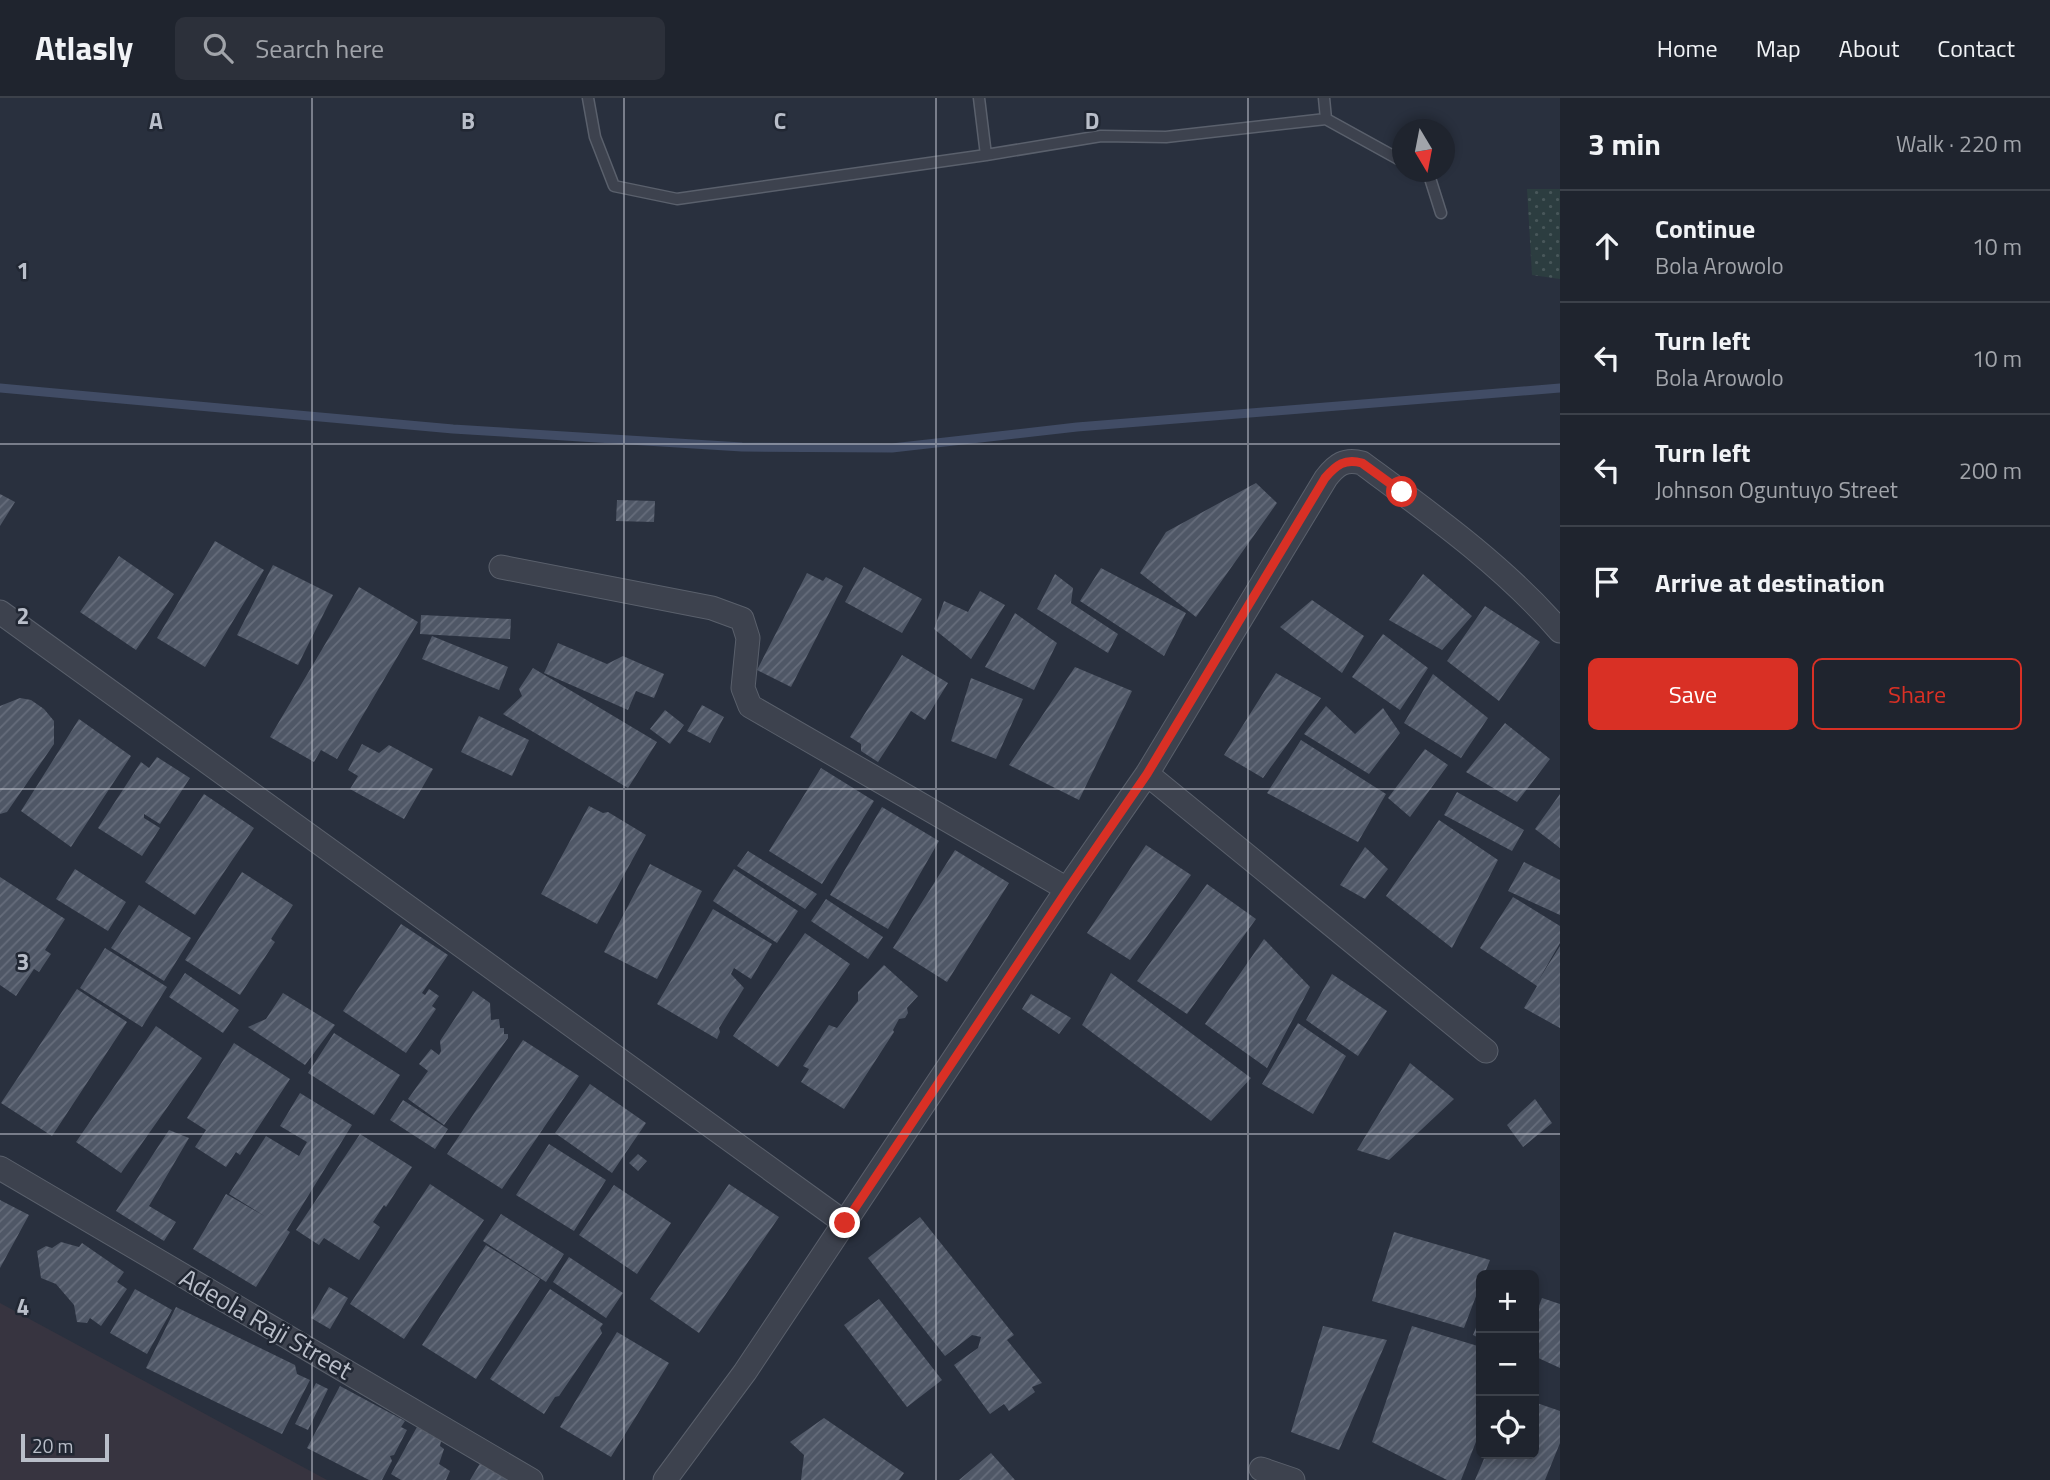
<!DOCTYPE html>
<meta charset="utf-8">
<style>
body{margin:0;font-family:"Titillium Web",sans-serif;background:#2c303a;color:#f1f3f6}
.controls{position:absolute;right:21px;bottom:21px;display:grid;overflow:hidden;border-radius:10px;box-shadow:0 4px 10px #0003}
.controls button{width:63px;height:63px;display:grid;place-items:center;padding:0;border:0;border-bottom:2px solid #3c414a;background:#1f242e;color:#f1f3f6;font:35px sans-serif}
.compass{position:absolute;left:1392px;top:21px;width:63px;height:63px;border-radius:50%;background:#1f242e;box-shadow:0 4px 10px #0003;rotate:170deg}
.scale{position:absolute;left:21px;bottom:18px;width:88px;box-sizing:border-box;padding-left:7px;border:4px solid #b9bec9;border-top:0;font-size:19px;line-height:24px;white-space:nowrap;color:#b9bec9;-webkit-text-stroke:5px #212733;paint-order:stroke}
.stop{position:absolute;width:21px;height:21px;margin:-16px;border:5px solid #d93025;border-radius:50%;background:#fff}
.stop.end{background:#d93025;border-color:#fff;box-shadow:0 2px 7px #0008}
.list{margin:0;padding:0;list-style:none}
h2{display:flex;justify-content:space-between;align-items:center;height:91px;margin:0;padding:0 28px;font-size:30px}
h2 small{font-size:23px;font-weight:400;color:#a1a4aa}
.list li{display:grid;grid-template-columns:46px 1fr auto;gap:21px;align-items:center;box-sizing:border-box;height:112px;padding:0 28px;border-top:2px solid #3c414a}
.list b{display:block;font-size:26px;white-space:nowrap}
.list p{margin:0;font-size:23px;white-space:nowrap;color:#a1a4aa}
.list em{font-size:23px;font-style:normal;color:#a1a4aa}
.actions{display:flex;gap:14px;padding:21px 28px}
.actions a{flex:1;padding:16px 0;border:2px solid #d93025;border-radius:10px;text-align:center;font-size:24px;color:#d93025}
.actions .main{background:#d93025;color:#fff}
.icon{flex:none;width:38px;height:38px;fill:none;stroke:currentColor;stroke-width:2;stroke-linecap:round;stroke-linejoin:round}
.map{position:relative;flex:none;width:1560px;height:1382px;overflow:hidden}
header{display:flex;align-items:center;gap:42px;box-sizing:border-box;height:98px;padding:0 35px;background:#1f242e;border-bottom:2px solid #3c414a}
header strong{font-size:33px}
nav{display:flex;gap:38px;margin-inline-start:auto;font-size:24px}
.search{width:490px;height:63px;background:#2c303a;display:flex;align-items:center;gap:18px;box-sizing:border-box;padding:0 24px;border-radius:10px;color:#a1a4aa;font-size:26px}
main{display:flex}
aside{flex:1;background:#1f242e}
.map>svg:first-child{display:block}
</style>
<header>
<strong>Atlasly</strong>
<div class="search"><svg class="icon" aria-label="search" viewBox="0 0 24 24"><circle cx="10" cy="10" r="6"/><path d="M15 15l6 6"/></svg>Search here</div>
<nav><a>Home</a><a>Map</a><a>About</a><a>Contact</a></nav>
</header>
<main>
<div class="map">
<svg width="1560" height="1382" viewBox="0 0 1560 1382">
<defs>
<pattern id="green-dots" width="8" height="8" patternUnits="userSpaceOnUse" patternTransform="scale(1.75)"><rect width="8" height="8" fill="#2c3d40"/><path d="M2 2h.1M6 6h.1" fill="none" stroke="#48575a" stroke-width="1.8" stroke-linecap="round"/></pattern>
<pattern id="building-hatch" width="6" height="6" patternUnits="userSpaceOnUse" patternTransform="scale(1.75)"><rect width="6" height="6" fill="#4f5766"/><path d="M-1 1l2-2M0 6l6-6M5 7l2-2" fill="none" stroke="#666d7b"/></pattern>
</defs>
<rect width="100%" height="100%" fill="#29303e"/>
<path fill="#373440" d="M0,1205L327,1382H0Z"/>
<path fill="url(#green-dots)" d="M1527,91H1560V181L1532,177Z"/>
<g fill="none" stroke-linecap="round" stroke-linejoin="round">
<path stroke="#414c65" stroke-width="9" d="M0,290L453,331L742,349L892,350L1077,329L1560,290"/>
</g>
<path fill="url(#building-hatch)" d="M1256,385L1277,405L1196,519L1140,475L1166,434Z
M0,396L15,404L0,428Z
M617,402L655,403L654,424L616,423Z
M215,443L264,472L205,569L157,540Z
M119,458L174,496L136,552L80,514Z
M273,467L333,497L298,567L237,537Z
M864,469L922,501L902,535L845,504Z
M1101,470L1186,515L1164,558L1080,503Z
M807,475L823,483L826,479L843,488L791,589L757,572Z
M1055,476L1073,490L1071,505L1118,536L1108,555L1037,511Z
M1423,476L1472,518L1442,552L1389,522Z
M359,489L418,524L337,661L321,652L314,664L270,639Z
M980,493L1005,507L971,561L934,531L944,503L968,514Z
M1312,502L1364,538L1342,575L1280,529Z
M1485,508L1540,544L1499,603L1447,563Z
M1015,515L1057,545L1034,592L985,569Z
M421,517L511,521L510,541L420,536Z
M1383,536L1428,570L1400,612L1352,579Z
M432,538L508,569L499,592L422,561Z
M558,545L607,566L623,558L664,576L654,600L636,593L628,612L544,575Z
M902,557L948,585L925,622L911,613L878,664L861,653V646L850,639Z
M1075,569L1132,593L1079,702L1009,667Z
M533,570L657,644L628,690L503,616L522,598L519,591Z
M1276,575L1321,600L1263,680L1224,657Z
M1433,576L1488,620L1461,660L1404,625Z
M971,580L1023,601L996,661L951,643Z
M20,600L31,602L44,611L54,623V646L7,714L0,716V608Z
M702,607L724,619L710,645L687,633Z
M1326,608L1355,636L1383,610L1400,635L1369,676L1304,636Z
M665,612L684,627L670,646L650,631Z
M479,618L529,642L512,678L461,654Z
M79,621L131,658L71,749L21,713Z
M1505,625L1550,661L1517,704L1466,674Z
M1301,642L1386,696L1358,744L1267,695Z
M362,646L379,655L389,647L433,671L404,721L350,691L358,678L348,672Z
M1425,651L1448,667L1410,719L1388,700Z
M157,659L190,680L160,726L144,716V720L160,730L142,758L98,730L141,664L149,670Z
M821,670L874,703L822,786L769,753Z
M1457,694L1524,732L1512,753L1444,717Z
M204,696L254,730L195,817L145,784Z
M1560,696V750L1535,731Z
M589,708L603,715L608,714L646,737L597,826L541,796Z
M882,709L939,743L888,831L830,797Z
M1439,722L1498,762L1452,850L1386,798Z
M1146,747L1191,777L1130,862L1087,835Z
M1365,749L1388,771L1365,801L1340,787Z
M955,752L1009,785L947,884L893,850Z
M748,753L817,796L805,811L737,768Z
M1524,764L1560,782V817L1508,793Z
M650,766L702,793L657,881L604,854Z
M75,771L126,804L108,833L56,801Z
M734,771L798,813L777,845L713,803Z
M242,774L293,807L271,841L275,844L240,897L185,862Z
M0,779L65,821L45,852L51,856L39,874L34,871L16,898L0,887Z
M1207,786L1256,821L1187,916L1137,883Z
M1513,799L1560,828V845L1538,883L1560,848V930L1524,910L1537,888L1480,850Z
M826,801L883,839L868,861L811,823Z
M139,807L191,840L164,883L111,850Z
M713,811L772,846L751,881L734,870L731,876L744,890L719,930L720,934L717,941L657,906Z
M401,826L448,857L422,895L425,897L429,891L439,898L432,908L436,911L406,955L343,913Z
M805,835L850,866L778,969L733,938Z
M1264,841L1310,889L1267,970L1205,926Z
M105,850L167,889L142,929L80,890Z
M884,867L918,898L907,910L908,915L905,920L899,921L893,932L894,934L844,1011L801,984L809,971L803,968L829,927L837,930L858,903V894Z
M185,875L239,912L223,935L169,899Z
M1111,875L1251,980L1211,1023L1082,927Z
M1332,876L1387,913L1358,958L1306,922Z
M77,891L127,924L52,1038L1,1005Z
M473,893L490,905L491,922L499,921L500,930H504V936H508V940L444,1027L408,1001L428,973L419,966L431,951L439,957L441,953L440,943Z
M283,895L335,927L305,967L248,929L266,921Z
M1031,896L1071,920L1059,936L1022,911Z
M1298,925L1346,958L1313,1016L1262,986Z
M156,928L202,960L121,1075L76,1044Z
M334,935L400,977L374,1017L308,975Z
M523,942L579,978L502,1091L447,1056Z
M234,945L290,981L240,1057L236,1054L226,1069L195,1049L206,1032L187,1020Z
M1410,965L1454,1001L1389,1062L1357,1052Z
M590,986L646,1025L612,1075L555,1035Z
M300,995L352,1027L287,1132L290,1134L256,1189L193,1151L226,1096L266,1119L229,1096L266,1038L299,1058L307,1044L280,1028Z
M1535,1001L1552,1025L1523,1049L1507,1027Z
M403,1002L448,1031L435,1051L390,1022Z
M169,1032L189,1040L149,1108L176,1124L164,1143L116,1113Z
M360,1036L412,1069L386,1109L384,1107L373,1124L380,1129L359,1162L324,1140L319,1147L296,1132Z
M549,1046L606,1082L574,1133L516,1097Z
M638,1056L647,1063L638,1073L629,1065Z
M430,1086L484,1122L404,1241L350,1206Z
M729,1086L779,1119L699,1235L650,1201Z
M614,1087L671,1125L637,1176L579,1137Z
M0,1102L29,1117L0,1170Z
M501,1116L564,1156L546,1184L483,1143Z
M920,1119L1014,1237L1007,1242L1042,1285L1032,1289L1035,1294L1009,1313L1004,1306L990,1316L954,1267L978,1250L981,1239L972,1237L945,1258L868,1160Z
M1394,1134L1490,1162L1484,1177H1481V1185L1464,1230L1372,1203Z
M61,1144L79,1149L82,1145L124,1174L117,1184L127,1191L101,1228L90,1220L87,1225L77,1224L74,1207L56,1186L41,1180L37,1153L46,1148L52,1150Z
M486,1147L540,1181L476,1281L422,1247Z
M569,1159L623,1195L606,1220L553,1184Z
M329,1189L348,1200L330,1231L311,1220Z
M135,1191L172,1212L147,1256L110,1235Z
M550,1191L603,1226L600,1230L602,1235L559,1298L555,1299L544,1316L490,1281Z
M1542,1200L1560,1206V1270L1534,1258V1221Z
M879,1201L942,1282L907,1309L844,1227Z
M176,1209L295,1267L297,1276L310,1282L282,1336L146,1270Z
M1481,1217V1241L1473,1237Z
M1323,1228L1387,1242L1339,1352L1291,1334Z
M1412,1228L1481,1249V1331L1461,1382H1447L1372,1344Z
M617,1234L669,1265L611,1359L560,1329Z
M316,1285L328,1291L308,1332L295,1326Z
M340,1288L405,1323L401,1329L407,1332L394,1357L390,1358L392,1363L382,1382H369L307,1350Z
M1534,1304L1560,1313V1345L1545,1382H1475L1486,1356H1534Z
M824,1320L904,1375L899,1382H801L804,1357L790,1344Z
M417,1329L441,1343L440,1348L444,1351L439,1366L450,1373L446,1382H401L391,1376Z
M991,1355L1015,1382H959Z
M482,1362L515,1382H470Z"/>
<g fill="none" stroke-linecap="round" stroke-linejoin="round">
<defs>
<path id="lane" d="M588,0L595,39L614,88L677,101L986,57
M979,0L986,57L1101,38L1166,39L1326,21L1324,0
M1326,21L1402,63
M1423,74L1429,77L1441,115"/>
<path id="street" d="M501,469L712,510L742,521L748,540L743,590L750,608L1067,791
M0,514L845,1125
M1147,676L1486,953
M0,1070L531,1382
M1261,1371L1293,1382
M665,1382L745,1274L1067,791L1147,676L1326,380C1336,367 1345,360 1362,365C1431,416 1504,468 1560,533"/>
</defs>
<use href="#lane" stroke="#5a606c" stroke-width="13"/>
<use href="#street" stroke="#5a606c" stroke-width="25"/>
<use href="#lane" stroke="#3d424e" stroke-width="10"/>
<use href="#street" stroke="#3d424e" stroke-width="23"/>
</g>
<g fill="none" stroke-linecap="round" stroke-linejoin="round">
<path stroke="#d93025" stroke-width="9" d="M845,1125L1068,791L1147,676L1325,380C1336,367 1345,360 1362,365L1402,394"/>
</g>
<path fill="none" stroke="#b9bec9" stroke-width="2" stroke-opacity="0.55" d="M312,0V1382M624,0V1382M936,0V1382M1248,0V1382M0,346H1560M0,691H1560M0,1036H1560"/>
<g text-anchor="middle" stroke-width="5" stroke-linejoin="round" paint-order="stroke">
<g font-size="26" fill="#b9bec9" stroke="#212733">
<text transform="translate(266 1226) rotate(30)" y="9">Adeola Raji Street</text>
</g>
</g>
<g font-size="23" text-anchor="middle" font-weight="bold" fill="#b9bec9" stroke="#212733" stroke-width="5" stroke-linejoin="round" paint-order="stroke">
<text x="156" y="31">A</text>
<text x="468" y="31">B</text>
<text x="780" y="31">C</text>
<text x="1092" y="31">D</text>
<text x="23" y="181">1</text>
<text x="23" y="526">2</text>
<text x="23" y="872">3</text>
<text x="23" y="1217">4</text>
</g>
</svg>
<div class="controls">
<button>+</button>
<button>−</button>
<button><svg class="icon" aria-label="locate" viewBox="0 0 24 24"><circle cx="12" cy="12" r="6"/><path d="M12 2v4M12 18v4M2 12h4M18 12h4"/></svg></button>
</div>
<svg class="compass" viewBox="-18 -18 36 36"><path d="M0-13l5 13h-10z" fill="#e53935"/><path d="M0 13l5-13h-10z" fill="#a1a4aa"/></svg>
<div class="scale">20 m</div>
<div class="stop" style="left:1402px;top:394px"></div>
<div class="stop end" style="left:845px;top:1125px"></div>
</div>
<aside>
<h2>3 min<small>Walk · 220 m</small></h2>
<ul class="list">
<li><svg class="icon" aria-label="ahead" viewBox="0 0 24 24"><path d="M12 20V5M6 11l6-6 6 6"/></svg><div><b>Continue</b><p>Bola Arowolo</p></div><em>10 m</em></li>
<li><svg class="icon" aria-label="left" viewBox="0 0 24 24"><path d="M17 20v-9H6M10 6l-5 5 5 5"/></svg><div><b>Turn left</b><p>Bola Arowolo</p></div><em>10 m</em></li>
<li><svg class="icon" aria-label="left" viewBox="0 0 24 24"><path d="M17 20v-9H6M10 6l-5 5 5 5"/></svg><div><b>Turn left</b><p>Johnson Oguntuyo Street</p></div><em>200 m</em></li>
<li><svg class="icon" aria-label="arrive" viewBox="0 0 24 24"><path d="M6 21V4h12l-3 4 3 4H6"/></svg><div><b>Arrive at destination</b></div></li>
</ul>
<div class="actions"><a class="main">Save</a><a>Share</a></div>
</aside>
</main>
